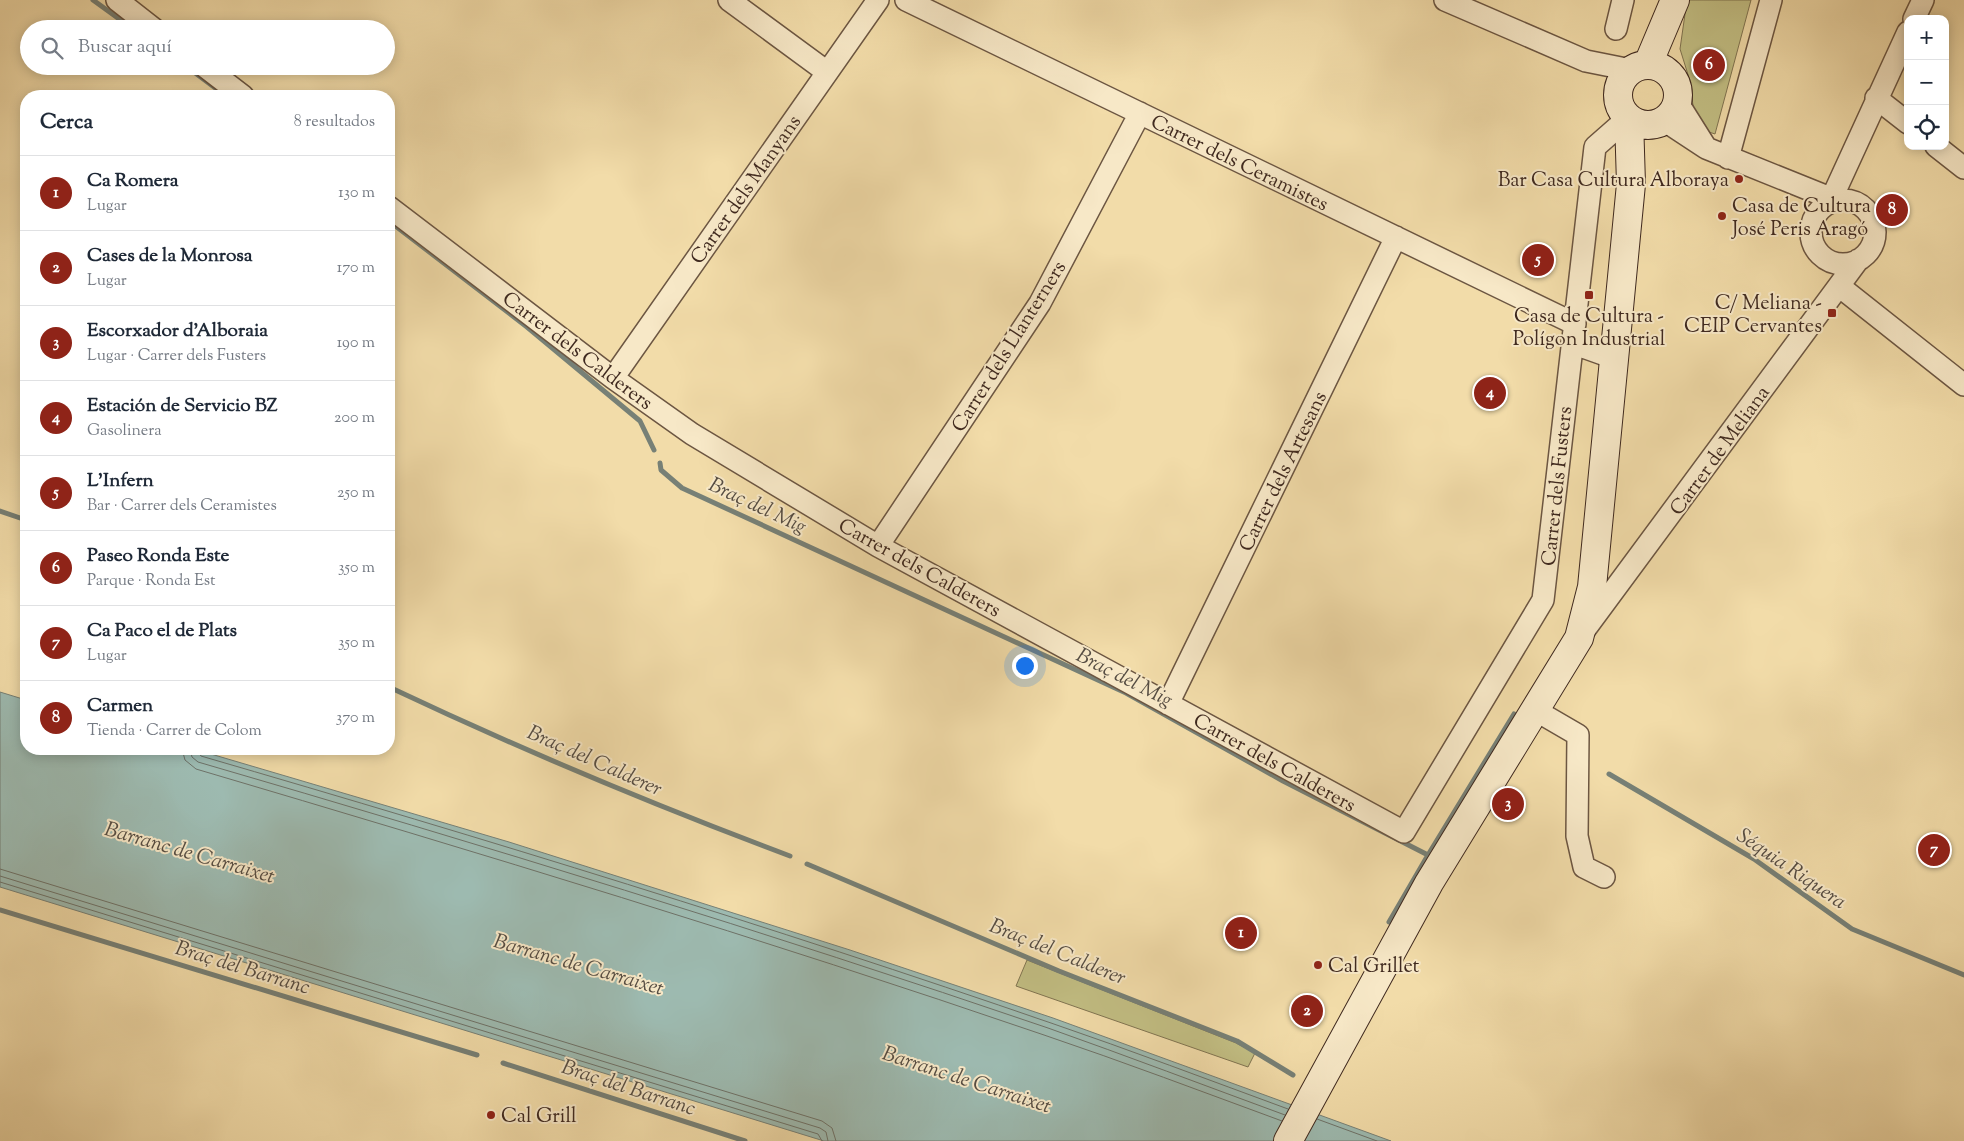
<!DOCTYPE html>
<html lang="es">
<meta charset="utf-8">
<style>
body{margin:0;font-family:"Sorts Mill Goudy",serif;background:#f6f6f7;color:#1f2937}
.controls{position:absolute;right:15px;top:15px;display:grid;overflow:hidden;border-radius:10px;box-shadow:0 2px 12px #0003}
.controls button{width:45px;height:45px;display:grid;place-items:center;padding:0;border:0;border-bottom:1px solid #e0e1e3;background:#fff;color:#1f2937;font:25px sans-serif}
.you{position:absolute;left:1024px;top:665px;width:18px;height:18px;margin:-12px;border:4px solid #fff;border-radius:50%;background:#1a73e8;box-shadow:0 0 0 8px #1a73e833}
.badge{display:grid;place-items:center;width:32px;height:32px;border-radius:50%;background:#8f2418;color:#fff;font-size:16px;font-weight:700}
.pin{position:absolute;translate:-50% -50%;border:2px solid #fff;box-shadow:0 1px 5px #0006}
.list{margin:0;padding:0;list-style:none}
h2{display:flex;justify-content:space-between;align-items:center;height:65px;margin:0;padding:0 20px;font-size:21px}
h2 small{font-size:16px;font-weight:400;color:#747a83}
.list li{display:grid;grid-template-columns:32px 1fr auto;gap:15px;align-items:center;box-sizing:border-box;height:75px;padding:0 20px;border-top:1px solid #e0e1e3}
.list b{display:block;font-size:19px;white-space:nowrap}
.list p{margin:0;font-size:16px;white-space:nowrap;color:#747a83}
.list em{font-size:16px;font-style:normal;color:#747a83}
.icon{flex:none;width:28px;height:28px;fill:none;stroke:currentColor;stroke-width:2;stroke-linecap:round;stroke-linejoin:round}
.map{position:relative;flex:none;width:1964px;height:1141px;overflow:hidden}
.search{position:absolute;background:#fff;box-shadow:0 2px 12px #0003;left:20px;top:20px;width:375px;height:55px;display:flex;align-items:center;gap:12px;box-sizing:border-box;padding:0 18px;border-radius:28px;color:#747a83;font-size:19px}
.panel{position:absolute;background:#fff;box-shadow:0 2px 12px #0003;left:20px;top:90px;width:375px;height:665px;border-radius:20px}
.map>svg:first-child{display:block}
</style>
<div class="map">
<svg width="1964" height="1141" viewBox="0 0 1964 1141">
<rect width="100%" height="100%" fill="#f2dca9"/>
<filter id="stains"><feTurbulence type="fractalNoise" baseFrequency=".004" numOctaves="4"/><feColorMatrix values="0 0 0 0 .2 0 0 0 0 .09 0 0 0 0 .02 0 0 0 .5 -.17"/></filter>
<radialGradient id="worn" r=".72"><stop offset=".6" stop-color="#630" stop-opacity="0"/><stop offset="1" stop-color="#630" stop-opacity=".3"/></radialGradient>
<path fill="#c2be83" stroke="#807451" d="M1687,0H1751L1715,134L1700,129L1694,114L1690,81L1680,49Z
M1027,960L1236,1043L1255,1053L1248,1067L1016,986Z"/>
<path fill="#9dbab0" stroke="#778076" d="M0,692L26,700V749H194L509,842L850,950L1053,1018L1391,1141H824L0,887Z"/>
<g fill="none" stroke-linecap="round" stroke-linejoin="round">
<path stroke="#6e7268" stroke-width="1" d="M182,749L185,760L196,769C480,853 764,939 1044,1035C1124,1062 1203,1092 1282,1121
M190,749L192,757L198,762C483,845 767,932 1048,1028C1127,1056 1206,1086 1285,1115
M196,749L201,756C486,839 770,926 1051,1023C1130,1050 1209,1080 1288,1109
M0,869L822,1121L832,1128L836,1141
M0,876L820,1128L826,1132L828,1141
M0,882L818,1134L822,1141
M1317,1119L1377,1141"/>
<path stroke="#778076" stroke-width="5" d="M93,0L133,29
M186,66L226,96
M389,221L527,327L640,421L654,450
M660,463L661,470L682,488L1126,693L1283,781L1428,855L1514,714
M0,511L26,520
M389,687C520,749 654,805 790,856
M1609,774L1754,859L1852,929L1964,975
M807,864L1059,971L1237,1041L1293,1075
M0,910L477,1055
M1389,922L1428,855
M503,1063L745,1141"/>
<defs>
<path id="street" d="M117,0L154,29
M729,0L827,72
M906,0L1575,324
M1445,0L1586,61L1631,70
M1914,19L1923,0
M1616,29L1623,0
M204,66L243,96
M1876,98L1908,123
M1678,103L1705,146
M1665,121L1706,148L1835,200
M1936,146L1964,168
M1728,158L1771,0
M1811 232a32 32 0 1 1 64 0a32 32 0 1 1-64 0Z
M1839,200L1836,189L1908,32
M389,207L613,378L692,434L878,546L1404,832L1543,600L1595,147L1628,118
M1839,286L1964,385
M1572,343L1614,358
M613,378L878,0
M878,546L1040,303L1140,113
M1583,632L1858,260
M1168,704L1396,237
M1535,710L1578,735L1577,836L1584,867L1604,877"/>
<path id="secondary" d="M1648,64L1675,0
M1618 95a30 30 0 1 1 60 0a30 30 0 1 1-60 0Z
M1288,1141L1429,883L1579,638L1592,587L1631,184L1629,119"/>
</defs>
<use href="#street" stroke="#6c5642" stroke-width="24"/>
<use href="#secondary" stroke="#3f291f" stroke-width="30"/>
<use href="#street" stroke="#f7e8c7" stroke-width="21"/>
<use href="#secondary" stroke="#f7e8c7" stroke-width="28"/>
</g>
<g fill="#8f2418" stroke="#f7e8c7" stroke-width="2">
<circle cx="1739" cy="179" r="5"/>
<circle cx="1722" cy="216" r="5"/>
<rect x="1584" y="290" width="10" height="10" rx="2.5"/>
<rect x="1827" y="308" width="10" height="10" rx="2.5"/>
<circle cx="1318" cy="965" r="5"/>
<circle cx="491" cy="1115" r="5"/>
</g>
<g text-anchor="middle" stroke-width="4" stroke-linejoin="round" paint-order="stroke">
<g font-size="20" fill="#3f291f" stroke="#f7e8c7">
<text transform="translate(1240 162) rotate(26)" y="7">Carrer dels Ceramistes</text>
<text transform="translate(745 189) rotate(-55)" y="7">Carrer dels Manyans</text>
<text transform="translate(1008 346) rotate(-58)" y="7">Carrer dels Llanterners</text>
<text transform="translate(578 350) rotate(37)" y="7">Carrer dels Calderers</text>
<text transform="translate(1719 450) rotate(-54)" y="7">Carrer de Meliana</text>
<text transform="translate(1282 471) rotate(-64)" y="7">Carrer dels Artesans</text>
<text transform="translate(1556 486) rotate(-84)" y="7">Carrer dels Fusters</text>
<text transform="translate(920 567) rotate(29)" y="7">Carrer dels Calderers</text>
<text transform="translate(1275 762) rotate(29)" y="7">Carrer dels Calderers</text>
</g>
<g font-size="20" fill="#3f291f" stroke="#f7e8c7" text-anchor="start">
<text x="1729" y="186" text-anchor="end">Bar Casa Cultura Alboraya</text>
<text x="1732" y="212">Casa de Cultura<tspan x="1732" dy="23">José Peris Aragó</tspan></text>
<text x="1822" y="309" text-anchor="end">C/ Meliana -<tspan x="1822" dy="23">CEIP Cervantes</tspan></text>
<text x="1589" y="322" text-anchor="middle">Casa de Cultura -<tspan x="1589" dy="23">Polígon Industrial</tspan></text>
<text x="1328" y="972">Cal Grillet</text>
<text x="501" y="1122">Cal Grill</text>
</g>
<g font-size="21" font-style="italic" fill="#564d43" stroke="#f7e8c7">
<text transform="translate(758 505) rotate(25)" y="7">Braç del Mig</text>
<text transform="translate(1125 677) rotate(27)" y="7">Braç del Mig</text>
<text transform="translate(595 760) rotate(24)" y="7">Braç del Calderer</text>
<text transform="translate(190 852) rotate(16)" y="7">Barranc de Carraixet</text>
<text transform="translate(1792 868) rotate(34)" y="7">Séquia Riquera</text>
<text transform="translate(1058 951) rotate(22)" y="7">Braç del Calderer</text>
<text transform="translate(579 964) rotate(16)" y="7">Barranc de Carraixet</text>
<text transform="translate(243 967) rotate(17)" y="7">Braç del Barranc</text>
<text transform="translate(967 1079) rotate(18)" y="7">Barranc de Carraixet</text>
<text transform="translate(629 1087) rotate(18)" y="7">Braç del Barranc</text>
</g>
</g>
<rect width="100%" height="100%" filter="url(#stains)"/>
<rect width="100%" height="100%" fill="url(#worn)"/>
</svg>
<div class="controls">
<button>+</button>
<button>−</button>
<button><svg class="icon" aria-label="locate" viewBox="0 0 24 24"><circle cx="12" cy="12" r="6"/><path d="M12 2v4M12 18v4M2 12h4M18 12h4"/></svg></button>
</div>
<div class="you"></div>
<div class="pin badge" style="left:1241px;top:933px">1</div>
<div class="pin badge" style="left:1307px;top:1011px">2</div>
<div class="pin badge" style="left:1508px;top:804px">3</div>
<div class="pin badge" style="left:1490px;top:393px">4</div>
<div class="pin badge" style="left:1538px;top:260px">5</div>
<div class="pin badge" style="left:1709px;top:65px">6</div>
<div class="pin badge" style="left:1934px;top:850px">7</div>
<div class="pin badge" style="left:1892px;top:210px">8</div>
<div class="search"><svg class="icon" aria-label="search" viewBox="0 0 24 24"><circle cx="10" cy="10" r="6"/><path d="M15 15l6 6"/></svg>Buscar aquí</div>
<section class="panel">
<h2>Cerca<small>8 resultados</small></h2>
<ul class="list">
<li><span class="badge">1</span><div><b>Ca Romera</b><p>Lugar</p></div><em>130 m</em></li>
<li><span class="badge">2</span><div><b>Cases de la Monrosa</b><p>Lugar</p></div><em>170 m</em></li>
<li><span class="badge">3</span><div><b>Escorxador d'Alboraia</b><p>Lugar · Carrer dels Fusters</p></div><em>190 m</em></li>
<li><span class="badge">4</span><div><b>Estación de Servicio BZ</b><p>Gasolinera</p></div><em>200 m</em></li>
<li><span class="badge">5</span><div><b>L'Infern</b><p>Bar · Carrer dels Ceramistes</p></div><em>250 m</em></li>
<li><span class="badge">6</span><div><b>Paseo Ronda Este</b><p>Parque · Ronda Est</p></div><em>350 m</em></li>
<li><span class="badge">7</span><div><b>Ca Paco el de Plats</b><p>Lugar</p></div><em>350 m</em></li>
<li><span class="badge">8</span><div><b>Carmen</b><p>Tienda · Carrer de Colom</p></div><em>370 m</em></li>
</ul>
</section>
</div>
